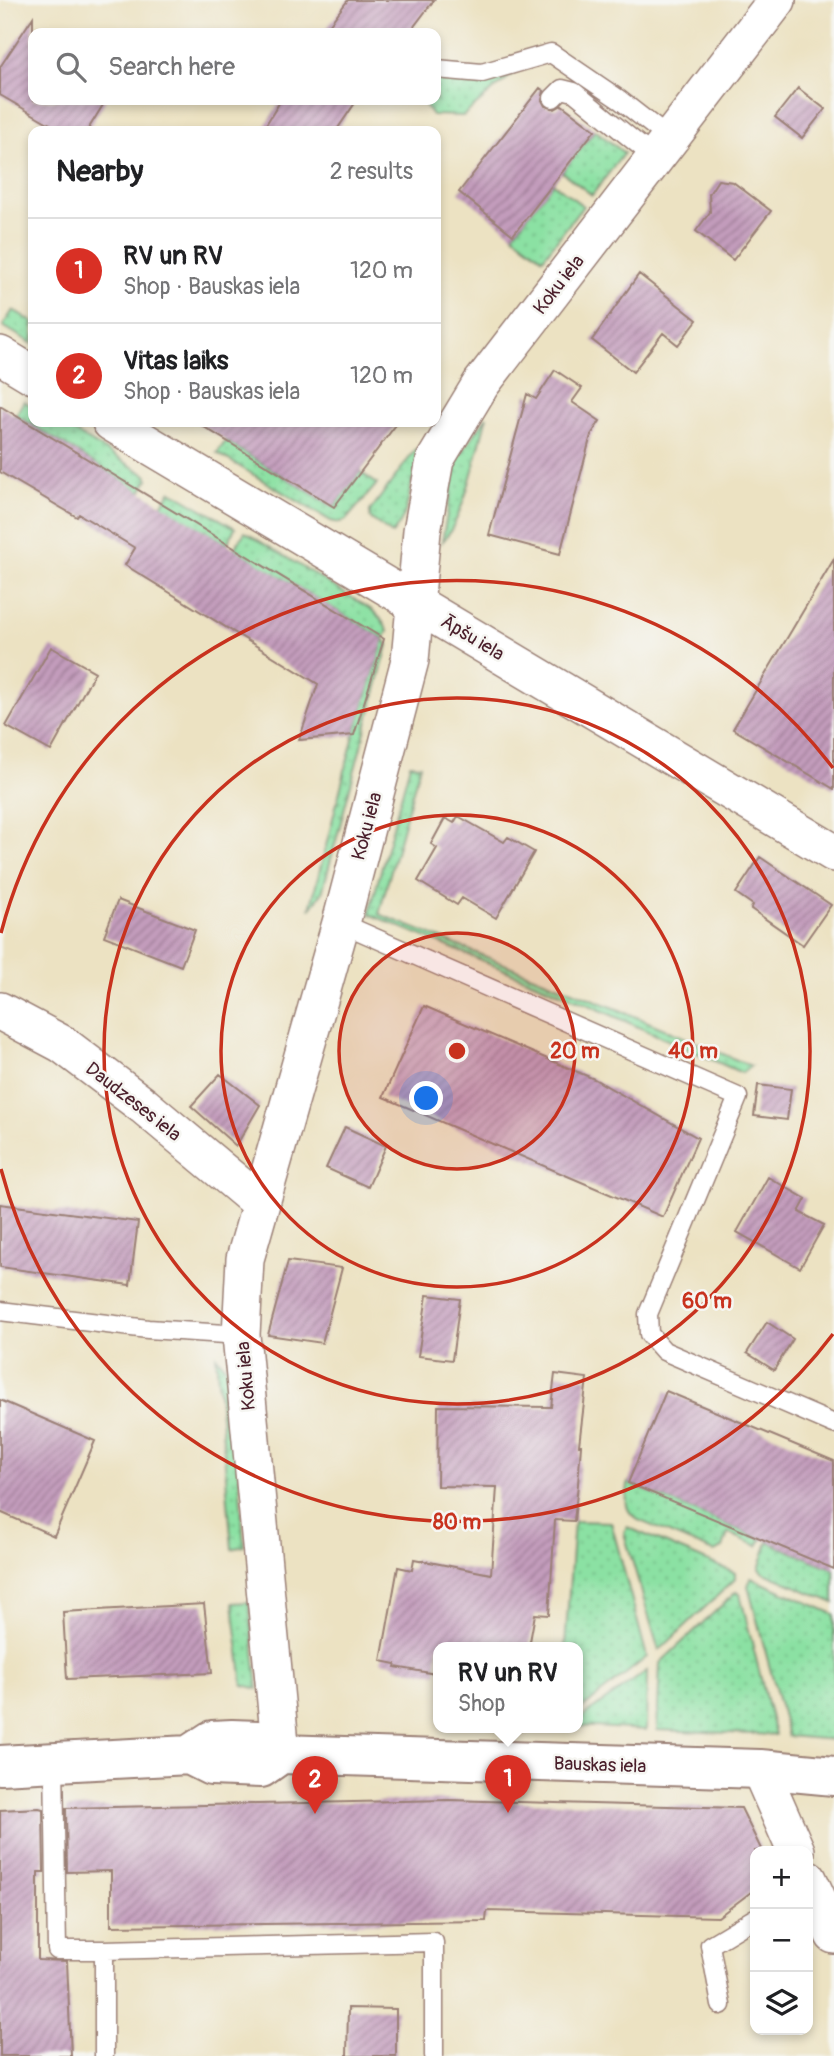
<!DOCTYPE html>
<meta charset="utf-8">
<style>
body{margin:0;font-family:Pangolin,sans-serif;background:#f2f2f2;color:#202124}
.controls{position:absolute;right:21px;bottom:21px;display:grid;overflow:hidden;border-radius:14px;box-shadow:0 4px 10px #0003}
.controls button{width:63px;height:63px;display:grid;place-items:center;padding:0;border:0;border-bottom:2px solid #e0e0e0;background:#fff;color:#202124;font:35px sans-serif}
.you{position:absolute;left:427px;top:1099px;width:24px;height:24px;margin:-18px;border:5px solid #fff;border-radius:50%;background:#1a73e8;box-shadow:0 0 0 10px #1a73e833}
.badge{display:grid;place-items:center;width:46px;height:46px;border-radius:50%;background:#d93025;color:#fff;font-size:23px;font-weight:700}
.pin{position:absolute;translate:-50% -58px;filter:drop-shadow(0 2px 4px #0008)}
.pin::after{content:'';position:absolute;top:37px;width:24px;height:21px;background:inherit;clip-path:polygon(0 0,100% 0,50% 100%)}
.popup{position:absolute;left:433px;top:1642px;width:150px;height:91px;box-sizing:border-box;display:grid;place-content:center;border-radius:14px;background:#fff;filter:drop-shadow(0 2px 5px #0005);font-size:23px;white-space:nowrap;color:#757577}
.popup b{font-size:26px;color:#202124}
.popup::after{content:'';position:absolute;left:50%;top:100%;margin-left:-14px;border:14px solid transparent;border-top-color:#fff}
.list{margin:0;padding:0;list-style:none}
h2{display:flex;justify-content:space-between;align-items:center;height:91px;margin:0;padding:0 28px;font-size:30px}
h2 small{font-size:23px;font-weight:400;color:#757577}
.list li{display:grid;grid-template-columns:46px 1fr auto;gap:21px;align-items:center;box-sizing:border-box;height:105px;padding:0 28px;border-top:2px solid #e0e0e0}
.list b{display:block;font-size:26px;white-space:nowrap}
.list p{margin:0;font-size:23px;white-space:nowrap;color:#757577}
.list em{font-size:23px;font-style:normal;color:#757577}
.icon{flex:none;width:38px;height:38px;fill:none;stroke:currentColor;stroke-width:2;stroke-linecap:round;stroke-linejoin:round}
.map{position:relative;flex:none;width:834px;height:2056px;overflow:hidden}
.search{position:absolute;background:#fff;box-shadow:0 4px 10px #0003;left:28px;top:28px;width:413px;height:77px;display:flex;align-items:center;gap:18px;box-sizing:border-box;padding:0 24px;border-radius:14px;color:#757577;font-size:26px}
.panel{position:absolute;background:#fff;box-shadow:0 4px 10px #0003;left:28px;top:126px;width:413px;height:301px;border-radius:14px}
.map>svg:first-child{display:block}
</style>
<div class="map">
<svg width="834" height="2056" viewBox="0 0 834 2056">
<defs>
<pattern id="grass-dots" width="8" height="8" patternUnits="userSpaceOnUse" patternTransform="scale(1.75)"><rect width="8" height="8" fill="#8be1a3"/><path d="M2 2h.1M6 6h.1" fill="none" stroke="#79c18c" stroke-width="1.8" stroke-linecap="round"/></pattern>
<pattern id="building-hatch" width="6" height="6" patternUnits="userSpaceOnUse" patternTransform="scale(1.75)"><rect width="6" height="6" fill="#c39cbc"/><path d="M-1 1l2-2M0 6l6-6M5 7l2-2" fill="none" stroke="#a07f99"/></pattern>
</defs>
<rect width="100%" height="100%" fill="#f6f6f2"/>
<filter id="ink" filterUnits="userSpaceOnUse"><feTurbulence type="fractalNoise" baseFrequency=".0143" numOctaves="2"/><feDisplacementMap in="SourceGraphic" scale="14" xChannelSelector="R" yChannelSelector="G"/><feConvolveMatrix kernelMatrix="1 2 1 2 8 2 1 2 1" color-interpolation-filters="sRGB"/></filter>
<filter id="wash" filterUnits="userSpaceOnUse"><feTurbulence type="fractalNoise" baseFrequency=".00686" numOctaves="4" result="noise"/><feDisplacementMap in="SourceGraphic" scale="28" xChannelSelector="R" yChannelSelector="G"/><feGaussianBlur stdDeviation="1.57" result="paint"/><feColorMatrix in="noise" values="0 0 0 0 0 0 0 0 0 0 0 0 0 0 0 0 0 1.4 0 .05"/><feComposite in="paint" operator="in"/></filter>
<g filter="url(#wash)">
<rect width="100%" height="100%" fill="#ece2c2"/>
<path fill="url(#grass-dots)" stroke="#6a8067" stroke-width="2" d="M516,71L463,116L432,115L421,100H436V77Z
M595,130L624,153L592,195L562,172Z
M553,183L583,206L543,258L513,235Z
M13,310L33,322V344L3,326Z
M24,401L33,407V422H58L146,475L148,479L141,492L16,415Z
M487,416C478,448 464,520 442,542L457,460Z
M226,441L334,507L360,472L377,484L346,520L339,523L331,521L217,453Z
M416,449L421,452C418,463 414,475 411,486C407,505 406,518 392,534L370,518V511Z
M171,491L235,528L227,544L161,505Z
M245,532L372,610L381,619L388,631L384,639L388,645L322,893L310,909L354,735L384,639L234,549Z
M410,764L420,765L379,914L627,1013L751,1066L742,1073L589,1005L369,914Z
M216,1356L232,1374L244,1546L232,1549Z
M628,1483L762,1539L758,1546L728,1533L723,1548L714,1552L638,1520C622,1508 627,1501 628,1483Z
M574,1521L611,1522L647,1657L578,1712V1647H565Z
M627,1527L735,1573V1579L659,1651L624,1533Z
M768,1542L834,1569V1603L762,1572L759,1569Z
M751,1578L834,1614V1740L788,1736L748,1586Z
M736,1592L740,1594L775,1735L657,1730L660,1663Z
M249,1602L258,1689L243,1685L233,1603Z
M647,1671L646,1730L578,1726V1720Z"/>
<g id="blocks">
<path fill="url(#building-hatch)" d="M348,0H434L409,33H323Z
M33,17V100H106L87,131H62L0,95V67Z
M540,88L544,91L542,100L545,106L555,109L562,105L595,130L513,235L459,192Z
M798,88L825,109L802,138L775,117Z
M281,100H357L336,131H262Z
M718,180L733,182L771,211L733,260L696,231L710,212L709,194Z
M639,274L697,320L678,345L663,333L633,372L592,340Z
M555,370L582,388L572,402L600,421L591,435L560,554L489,535L527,394L536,399Z
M0,406L384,639L354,735L299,740L318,684L125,565L135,548L79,514L77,517L0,472Z
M196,422H398L334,507Z
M834,559V789L733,729Z
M51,647L95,672L51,751L6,726Z
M458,816L504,842L508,837L534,852L496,918L462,898L457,905L418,881L437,848L431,844L445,818L454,823Z
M760,857L831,905L803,945L751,909L753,905L736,893Z
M118,900L195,930L181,966L104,936Z
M424,1006L594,1079L698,1138L663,1217L383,1097Z
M220,1074L260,1105L236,1146L191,1106Z
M758,1085L791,1089L787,1120L754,1116Z
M345,1127L386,1146L368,1187L326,1168Z
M768,1177L806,1199L799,1212L824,1225L800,1268L737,1232Z
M0,1204L138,1222L130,1285L0,1267Z
M288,1261L342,1268L322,1343L268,1335Z
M427,1295L460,1299L452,1360L418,1356Z
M767,1322L793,1339L774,1370L747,1353Z
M555,1374L587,1378L579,1445H581L578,1484L574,1521L555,1520L549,1615L535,1614L529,1647H438L436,1674L395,1667L396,1664L381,1661L398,1567L412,1570L414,1559L491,1574L497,1487L437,1486L438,1406L551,1407Z
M666,1391L834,1461V1569L628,1483Z
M0,1400L95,1441L54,1536L0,1512Z
M204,1604L212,1673L67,1679L63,1612Z
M449,1800L741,1808L762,1851H755V1889L718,1917L487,1911L486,1921L111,1926V1871L67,1872L66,1808Z
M39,1808L43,1809L44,1872H38V1960L67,1961L71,2056H0V1810Z
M348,2008L396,2009V2056H347Z"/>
</g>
</g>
<g filter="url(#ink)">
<use href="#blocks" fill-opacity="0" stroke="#9b8076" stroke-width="2"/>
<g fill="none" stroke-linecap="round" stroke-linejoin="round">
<defs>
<path id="lane" d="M436,69L482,73L551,53L620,100L670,139
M553,98L562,89L574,92L655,158
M341,923L738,1097L648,1314L649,1334L664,1351L834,1424
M0,1311L148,1329L241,1335
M54,1761L57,1950H104
M721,2005L710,1945L755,1918
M104,2056V1950L434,1942V2056"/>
<path id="street" d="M0,355L33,375
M111,422L834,853
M0,1011L62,1044L144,1106L260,1203
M281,1754L241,1335L245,1259L341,923L410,660L422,531L435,460L481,384L777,0
M760,1769L796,1851
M808,1879L834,1935"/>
<path id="secondary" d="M189,1755L212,1740L232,1739L258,1740L281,1754L760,1769L834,1776
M0,1765L189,1755L211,1766L261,1768L281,1754"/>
</defs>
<use href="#lane" stroke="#9b8076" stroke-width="21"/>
<use href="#street" stroke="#9b8076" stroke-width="40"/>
<use href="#secondary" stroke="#9b8076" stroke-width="42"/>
<use href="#lane" stroke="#fff" stroke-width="18"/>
<use href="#street" stroke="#fff" stroke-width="37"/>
<use href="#secondary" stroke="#fff" stroke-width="38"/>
</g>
</g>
<circle cx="457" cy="1051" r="118" fill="#c8321e" fill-opacity=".12"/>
<g fill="none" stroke="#c8321e" stroke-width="3.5">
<circle cx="457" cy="1051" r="118"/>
<circle cx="457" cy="1051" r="236"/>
<circle cx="457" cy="1051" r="353"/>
<path d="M833 1334A471 471 0 0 1 1 1169M1 933A471 471 0 0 1 833 768"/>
</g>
<g text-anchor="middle" stroke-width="5" stroke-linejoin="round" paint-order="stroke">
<g font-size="19" fill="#4a1f2b" stroke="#f6f6f2">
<text transform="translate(558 284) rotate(-52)" y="7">Koku iela</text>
<text transform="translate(473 637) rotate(31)" y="7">Āpšu iela</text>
<text transform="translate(366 826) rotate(-75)" y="7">Koku iela</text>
<text transform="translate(134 1101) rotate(38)" y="7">Daudzeses iela</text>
<text transform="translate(245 1376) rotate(-95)" y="7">Koku iela</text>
<text transform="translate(600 1764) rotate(2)" y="7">Bauskas iela</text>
</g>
</g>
<circle cx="457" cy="1051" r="10" fill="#c8321e" stroke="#f6f6f2" stroke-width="3.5"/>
<g font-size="21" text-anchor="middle" font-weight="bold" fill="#c8321e" stroke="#f6f6f2" stroke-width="5" stroke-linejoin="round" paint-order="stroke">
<text x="575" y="1058">20 m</text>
<text x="693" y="1058">40 m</text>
<text x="707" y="1308">60 m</text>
<text x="457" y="1529">80 m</text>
</g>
</svg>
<div class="controls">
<button>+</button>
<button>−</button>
<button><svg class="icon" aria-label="layers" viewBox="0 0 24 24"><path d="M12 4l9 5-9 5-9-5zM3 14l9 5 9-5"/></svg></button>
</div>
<div class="you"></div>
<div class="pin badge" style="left:508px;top:1813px">1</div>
<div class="popup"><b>RV un RV</b>Shop</div>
<div class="pin badge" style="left:315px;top:1814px">2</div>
<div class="search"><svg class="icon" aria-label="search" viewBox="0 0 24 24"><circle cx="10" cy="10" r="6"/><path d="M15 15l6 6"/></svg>Search here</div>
<section class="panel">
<h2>Nearby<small>2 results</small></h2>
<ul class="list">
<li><span class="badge">1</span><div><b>RV un RV</b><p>Shop · Bauskas iela</p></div><em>120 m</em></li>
<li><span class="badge">2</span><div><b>Vitas laiks</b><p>Shop · Bauskas iela</p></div><em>120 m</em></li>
</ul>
</section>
</div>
